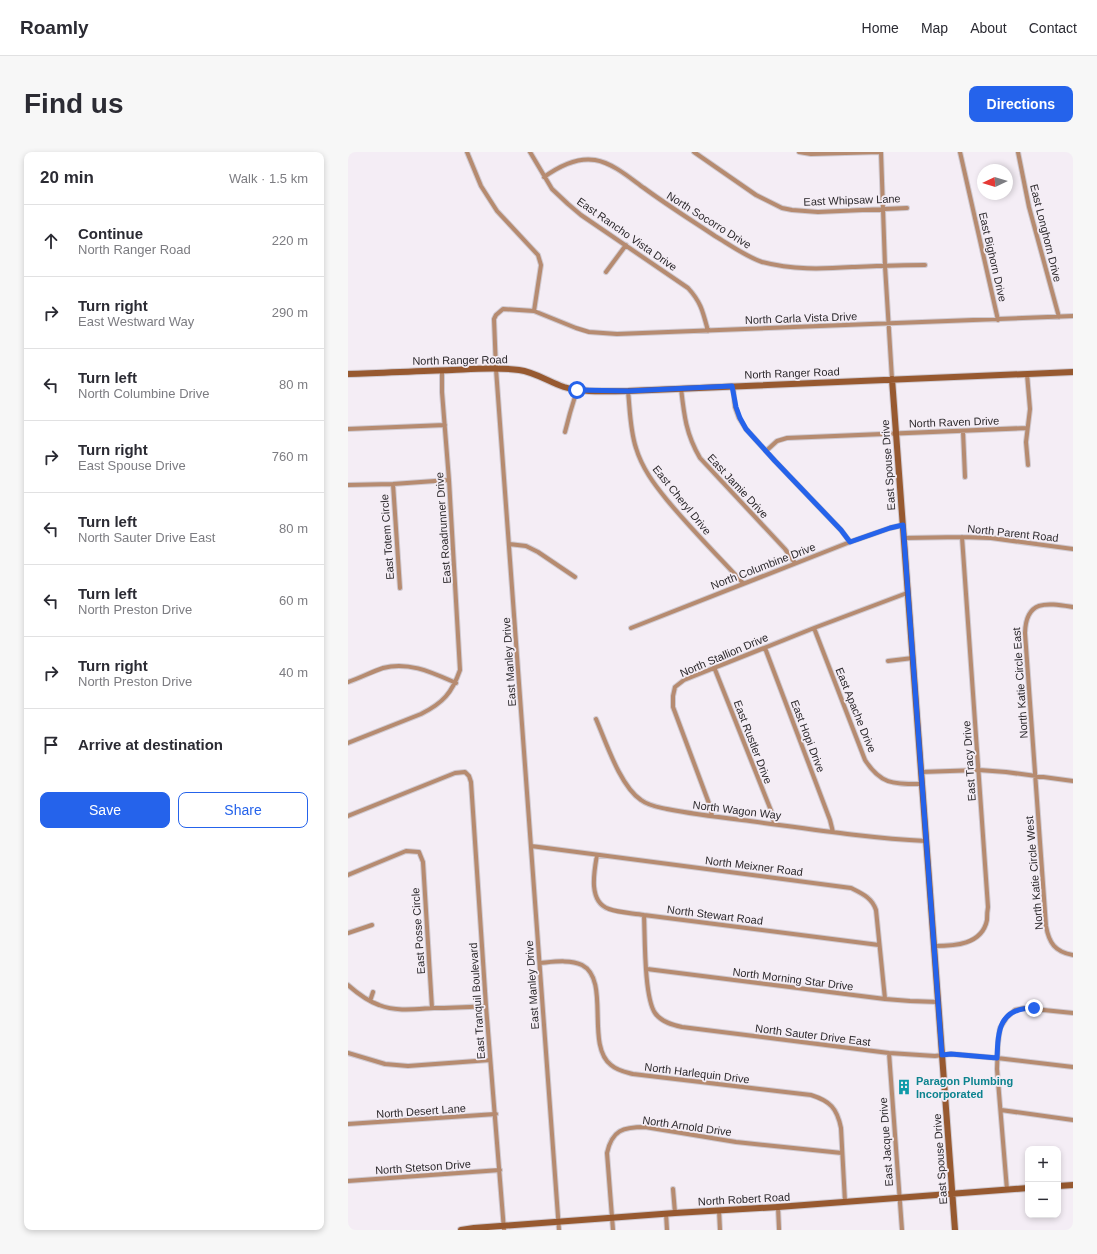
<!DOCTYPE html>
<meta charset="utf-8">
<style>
body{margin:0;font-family:Helvetica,sans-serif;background:#f7f7f7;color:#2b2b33}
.controls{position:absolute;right:12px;bottom:12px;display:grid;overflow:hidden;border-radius:8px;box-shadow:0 2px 6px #0003}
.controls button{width:36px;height:36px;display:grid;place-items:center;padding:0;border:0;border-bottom:1px solid #e1e1e2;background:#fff;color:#2b2b33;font:20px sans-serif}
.compass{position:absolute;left:629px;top:12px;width:36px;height:36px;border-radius:50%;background:#fff;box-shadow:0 2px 6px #0003;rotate:266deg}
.stop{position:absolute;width:12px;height:12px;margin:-9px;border:3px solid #2563eb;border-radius:50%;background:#fff}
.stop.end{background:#2563eb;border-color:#fff;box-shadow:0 1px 4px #0008}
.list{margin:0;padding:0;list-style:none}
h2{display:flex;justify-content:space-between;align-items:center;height:52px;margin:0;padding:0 16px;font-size:17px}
h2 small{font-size:13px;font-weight:400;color:#7c7c81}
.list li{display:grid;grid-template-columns:26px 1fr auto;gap:12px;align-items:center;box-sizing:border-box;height:72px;padding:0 16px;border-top:1px solid #e1e1e2}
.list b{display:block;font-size:15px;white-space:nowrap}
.list p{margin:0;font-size:13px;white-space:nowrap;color:#7c7c81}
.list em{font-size:13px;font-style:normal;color:#7c7c81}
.actions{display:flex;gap:8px;padding:12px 16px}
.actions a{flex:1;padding:9px 0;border:1px solid #2563eb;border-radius:8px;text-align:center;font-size:14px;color:#2563eb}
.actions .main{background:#2563eb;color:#fff}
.icon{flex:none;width:22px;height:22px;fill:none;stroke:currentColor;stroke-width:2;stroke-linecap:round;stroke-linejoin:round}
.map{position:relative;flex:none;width:725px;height:1078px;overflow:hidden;border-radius:8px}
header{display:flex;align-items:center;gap:24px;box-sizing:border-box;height:56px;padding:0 20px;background:#fff;border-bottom:1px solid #e1e1e2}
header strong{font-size:19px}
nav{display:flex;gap:22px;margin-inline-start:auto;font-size:14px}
.intro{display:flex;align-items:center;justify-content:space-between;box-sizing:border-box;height:96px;padding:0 24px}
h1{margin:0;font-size:28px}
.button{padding:10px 18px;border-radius:8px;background:#2563eb;color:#fff;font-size:14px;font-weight:700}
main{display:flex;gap:24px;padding:0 24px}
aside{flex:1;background:#fff;border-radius:8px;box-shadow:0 2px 6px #0003}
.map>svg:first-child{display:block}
</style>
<header>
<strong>Roamly</strong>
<nav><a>Home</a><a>Map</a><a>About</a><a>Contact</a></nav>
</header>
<div class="intro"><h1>Find us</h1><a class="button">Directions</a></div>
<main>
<aside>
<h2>20 min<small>Walk · 1.5 km</small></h2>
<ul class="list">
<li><svg class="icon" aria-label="ahead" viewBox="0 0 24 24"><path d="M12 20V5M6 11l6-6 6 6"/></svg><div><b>Continue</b><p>North Ranger Road</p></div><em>220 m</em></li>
<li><svg class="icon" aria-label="right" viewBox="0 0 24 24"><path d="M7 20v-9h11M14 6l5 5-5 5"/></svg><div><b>Turn right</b><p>East Westward Way</p></div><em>290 m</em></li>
<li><svg class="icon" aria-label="left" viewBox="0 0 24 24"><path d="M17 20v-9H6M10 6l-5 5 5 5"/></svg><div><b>Turn left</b><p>North Columbine Drive</p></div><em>80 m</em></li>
<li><svg class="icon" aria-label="right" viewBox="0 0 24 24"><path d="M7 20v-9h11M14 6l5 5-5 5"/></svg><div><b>Turn right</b><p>East Spouse Drive</p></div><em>760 m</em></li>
<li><svg class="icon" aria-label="left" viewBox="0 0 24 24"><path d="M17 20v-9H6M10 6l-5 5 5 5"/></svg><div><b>Turn left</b><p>North Sauter Drive East</p></div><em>80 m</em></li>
<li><svg class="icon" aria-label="left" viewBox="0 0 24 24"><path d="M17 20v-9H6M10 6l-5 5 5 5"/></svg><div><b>Turn left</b><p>North Preston Drive</p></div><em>60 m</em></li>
<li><svg class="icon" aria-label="right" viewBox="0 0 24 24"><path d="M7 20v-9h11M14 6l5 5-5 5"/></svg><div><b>Turn right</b><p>North Preston Drive</p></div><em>40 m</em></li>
<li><svg class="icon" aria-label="arrive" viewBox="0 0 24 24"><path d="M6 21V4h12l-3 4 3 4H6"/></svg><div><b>Arrive at destination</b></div></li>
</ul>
<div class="actions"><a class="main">Save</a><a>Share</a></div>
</aside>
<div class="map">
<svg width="725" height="1078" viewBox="0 0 725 1078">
<rect width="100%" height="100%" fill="#f4edf5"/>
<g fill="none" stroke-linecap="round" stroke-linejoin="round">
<defs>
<path id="street" d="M119,0L133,34L149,59L190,103L193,113L186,159
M182,0L204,37L220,52L233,63L340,136C353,150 355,160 360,179
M346,0L408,43L434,56L444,58L470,60L559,56
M451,0L463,2L532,0
M533,0L537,114L544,227
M612,0L650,168
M670,0L681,55L711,165
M196,25C210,15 229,5 247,8C265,11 282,26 296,36C319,53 343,68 367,84C382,93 397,104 414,110C444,118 474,117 504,115C529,114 553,113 577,113
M258,120L278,93
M679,222L682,257L678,290L680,313
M385,234L387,255L391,266L398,277L427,309L493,378L502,390
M333,236C336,263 338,282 352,306L437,397L447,411
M280,239C282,258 282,278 288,296C294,316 306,332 319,348C343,377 370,404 395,431
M0,277L97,273
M615,279L617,325
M217,280L222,261L229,238
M418,299L429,289L439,286L679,276
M45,332L52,436
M0,333L45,332L101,328
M556,386L614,385L643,386L725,397
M161,392L178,394L190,400L227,425
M725,455C699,451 678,447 677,481L698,774C701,791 707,800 725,803
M283,476L502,390L542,376L555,373
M466,476L517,608C533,633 546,632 574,632
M417,496L482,668L485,680
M540,509L565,506
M366,515L424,661L426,672
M0,530C12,526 23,520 35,516C61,509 85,521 108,531
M248,567C258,590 272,634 293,648C301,654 310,655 319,657C344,662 369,665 394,668C455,676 517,686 578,689
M0,591L73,562C95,551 104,541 112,518L101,328L94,240V218
M573,620L631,618L658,620L725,629
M0,664L107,621L117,620L121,624L123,630L138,854L156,1078
M364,664L362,654L325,555V544L327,535L336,528L466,476L559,441
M183,694L503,736C515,742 524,746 528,758L537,847
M249,703C246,720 240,750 261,757C272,761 285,761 296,763L531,793
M0,723L58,699L71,700L75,710L84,856
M296,763C297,784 296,845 307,861C313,870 325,873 334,875L541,901L587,904L603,902L649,906L725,915
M0,781L24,773
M586,794C606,794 634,793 639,768C639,764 639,760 640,755L614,385
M192,811C204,810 222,807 234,813C263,828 237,893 263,913C270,919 277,920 285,922L463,943C482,949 489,956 493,976L497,1050
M299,817L537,847L562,849L590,850
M0,833C9,841 20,849 31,853C49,860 68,857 86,856C103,856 121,855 138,854
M22,849L25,840
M0,901L37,912L60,914L142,908
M541,901L554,1078
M653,958L725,968
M0,972L148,962
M0,1029L152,1018
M325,1037L327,1061
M659,1038L649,917L650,891L652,876L659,865L667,858L676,856L725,861
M430,1055L431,1077
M371,1058L372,1078
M318,1061L319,1078
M211,1078L148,217L146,167L148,163L155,157L186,159L228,176L241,180L269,182L725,164
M265,1078L259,1001C264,978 275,975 297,975L388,990L494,1001"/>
<path id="secondary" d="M0,222C35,221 69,219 104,218C126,217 149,215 171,218C187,220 201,230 216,235C236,241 259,239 280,239L725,220
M544,227L607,1078
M710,1034L725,1033
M113,1078L126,1076L327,1061L430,1055L680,1036"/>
</defs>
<use href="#street" stroke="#d0cad1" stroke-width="6"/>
<use href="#secondary" stroke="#d0cad1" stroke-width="8"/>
<use href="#street" stroke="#b68b70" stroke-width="4"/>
<use href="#secondary" stroke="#975930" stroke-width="6"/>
</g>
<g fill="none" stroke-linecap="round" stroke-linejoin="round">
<path stroke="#2563eb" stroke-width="5" d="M229,238L280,239L384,234L388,255L392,266L398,277L427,309L493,378L502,390L542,376L555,373L594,903L603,902L649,906C650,878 651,856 686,856"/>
</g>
<defs>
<symbol id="building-bare" viewBox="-9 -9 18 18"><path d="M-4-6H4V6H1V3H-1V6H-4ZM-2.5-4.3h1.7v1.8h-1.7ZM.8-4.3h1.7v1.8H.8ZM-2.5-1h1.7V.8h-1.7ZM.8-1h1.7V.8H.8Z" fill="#0f9aa8" stroke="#f4edf5" stroke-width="2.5" paint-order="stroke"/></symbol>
</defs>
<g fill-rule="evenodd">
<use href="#building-bare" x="545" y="924" width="22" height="22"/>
</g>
<g text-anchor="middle" stroke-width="3.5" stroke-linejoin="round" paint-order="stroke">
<g font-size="11" fill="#2c292c" stroke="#f4edf5">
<text transform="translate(504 48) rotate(-2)" y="4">East Whipsaw Lane</text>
<text transform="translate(361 68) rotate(32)" y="4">North Socorro Drive</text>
<text transform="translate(698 81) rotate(76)" y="4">East Longhorn Drive</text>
<text transform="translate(279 82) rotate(35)" y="4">East Rancho Vista Drive</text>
<text transform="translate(645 105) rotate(77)" y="4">East Bighorn Drive</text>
<text transform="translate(453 166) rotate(-2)" y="4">North Carla Vista Drive</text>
<text transform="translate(112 208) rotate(-1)" y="4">North Ranger Road</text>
<text transform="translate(444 221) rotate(-2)" y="4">North Ranger Road</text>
<text transform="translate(606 270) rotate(-2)" y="4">North Raven Drive</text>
<text transform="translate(540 313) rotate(-94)" y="4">East Spouse Drive</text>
<text transform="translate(390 334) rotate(47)" y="4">East Jamie Drive</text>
<text transform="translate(334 348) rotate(51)" y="4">East Cheryl Drive</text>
<text transform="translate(95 376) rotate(-94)" y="4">East Roadrunner Drive</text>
<text transform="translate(665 381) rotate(6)" y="4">North Parent Road</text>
<text transform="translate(39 385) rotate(-94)" y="4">East Totem Circle</text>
<text transform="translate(415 414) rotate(-21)" y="4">North Columbine Drive</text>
<text transform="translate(376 503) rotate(-23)" y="4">North Stallion Drive</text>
<text transform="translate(161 510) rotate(-94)" y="4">East Manley Drive</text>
<text transform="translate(672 531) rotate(-94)" y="4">North Katie Circle East</text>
<text transform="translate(508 558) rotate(68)" y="4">East Apache Drive</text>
<text transform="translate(460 584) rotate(69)" y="4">East Hopi Drive</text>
<text transform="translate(405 590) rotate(69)" y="4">East Rustler Drive</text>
<text transform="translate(621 609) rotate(-94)" y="4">East Tracy Drive</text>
<text transform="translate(389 658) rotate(7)" y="4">North Wagon Way</text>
<text transform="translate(406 714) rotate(7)" y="4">North Meixner Road</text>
<text transform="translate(686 721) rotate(-95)" y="4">North Katie Circle West</text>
<text transform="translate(367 763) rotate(7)" y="4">North Stewart Road</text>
<text transform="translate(70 779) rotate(-94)" y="4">East Posse Circle</text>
<text transform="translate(445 827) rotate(7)" y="4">North Morning Star Drive</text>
<text transform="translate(184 833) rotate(-94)" y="4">East Manley Drive</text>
<text transform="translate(129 849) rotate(-94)" y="4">East Tranquil Boulevard</text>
<text transform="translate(465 883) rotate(7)" y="4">North Sauter Drive East</text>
<text transform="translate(349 921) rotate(7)" y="4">North Harlequin Drive</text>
<text transform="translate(73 959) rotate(-4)" y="4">North Desert Lane</text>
<text transform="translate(339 974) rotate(8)" y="4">North Arnold Drive</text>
<text transform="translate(538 990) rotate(-94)" y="4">East Jacque Drive</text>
<text transform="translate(592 1007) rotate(-94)" y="4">East Spouse Drive</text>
<text transform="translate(75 1015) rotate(-4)" y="4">North Stetson Drive</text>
<text transform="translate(396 1047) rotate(-3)" y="4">North Robert Road</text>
</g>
<g font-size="11" font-weight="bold" fill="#0d838f" stroke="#f4edf5" text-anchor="start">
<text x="568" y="933">Paragon Plumbing<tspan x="568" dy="13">Incorporated</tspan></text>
</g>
</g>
</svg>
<div class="controls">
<button>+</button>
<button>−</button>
</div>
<svg class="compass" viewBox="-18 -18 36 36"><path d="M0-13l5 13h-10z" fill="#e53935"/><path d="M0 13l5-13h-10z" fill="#7c7c81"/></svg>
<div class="stop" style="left:229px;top:238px"></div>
<div class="stop end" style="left:686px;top:856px"></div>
</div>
</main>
